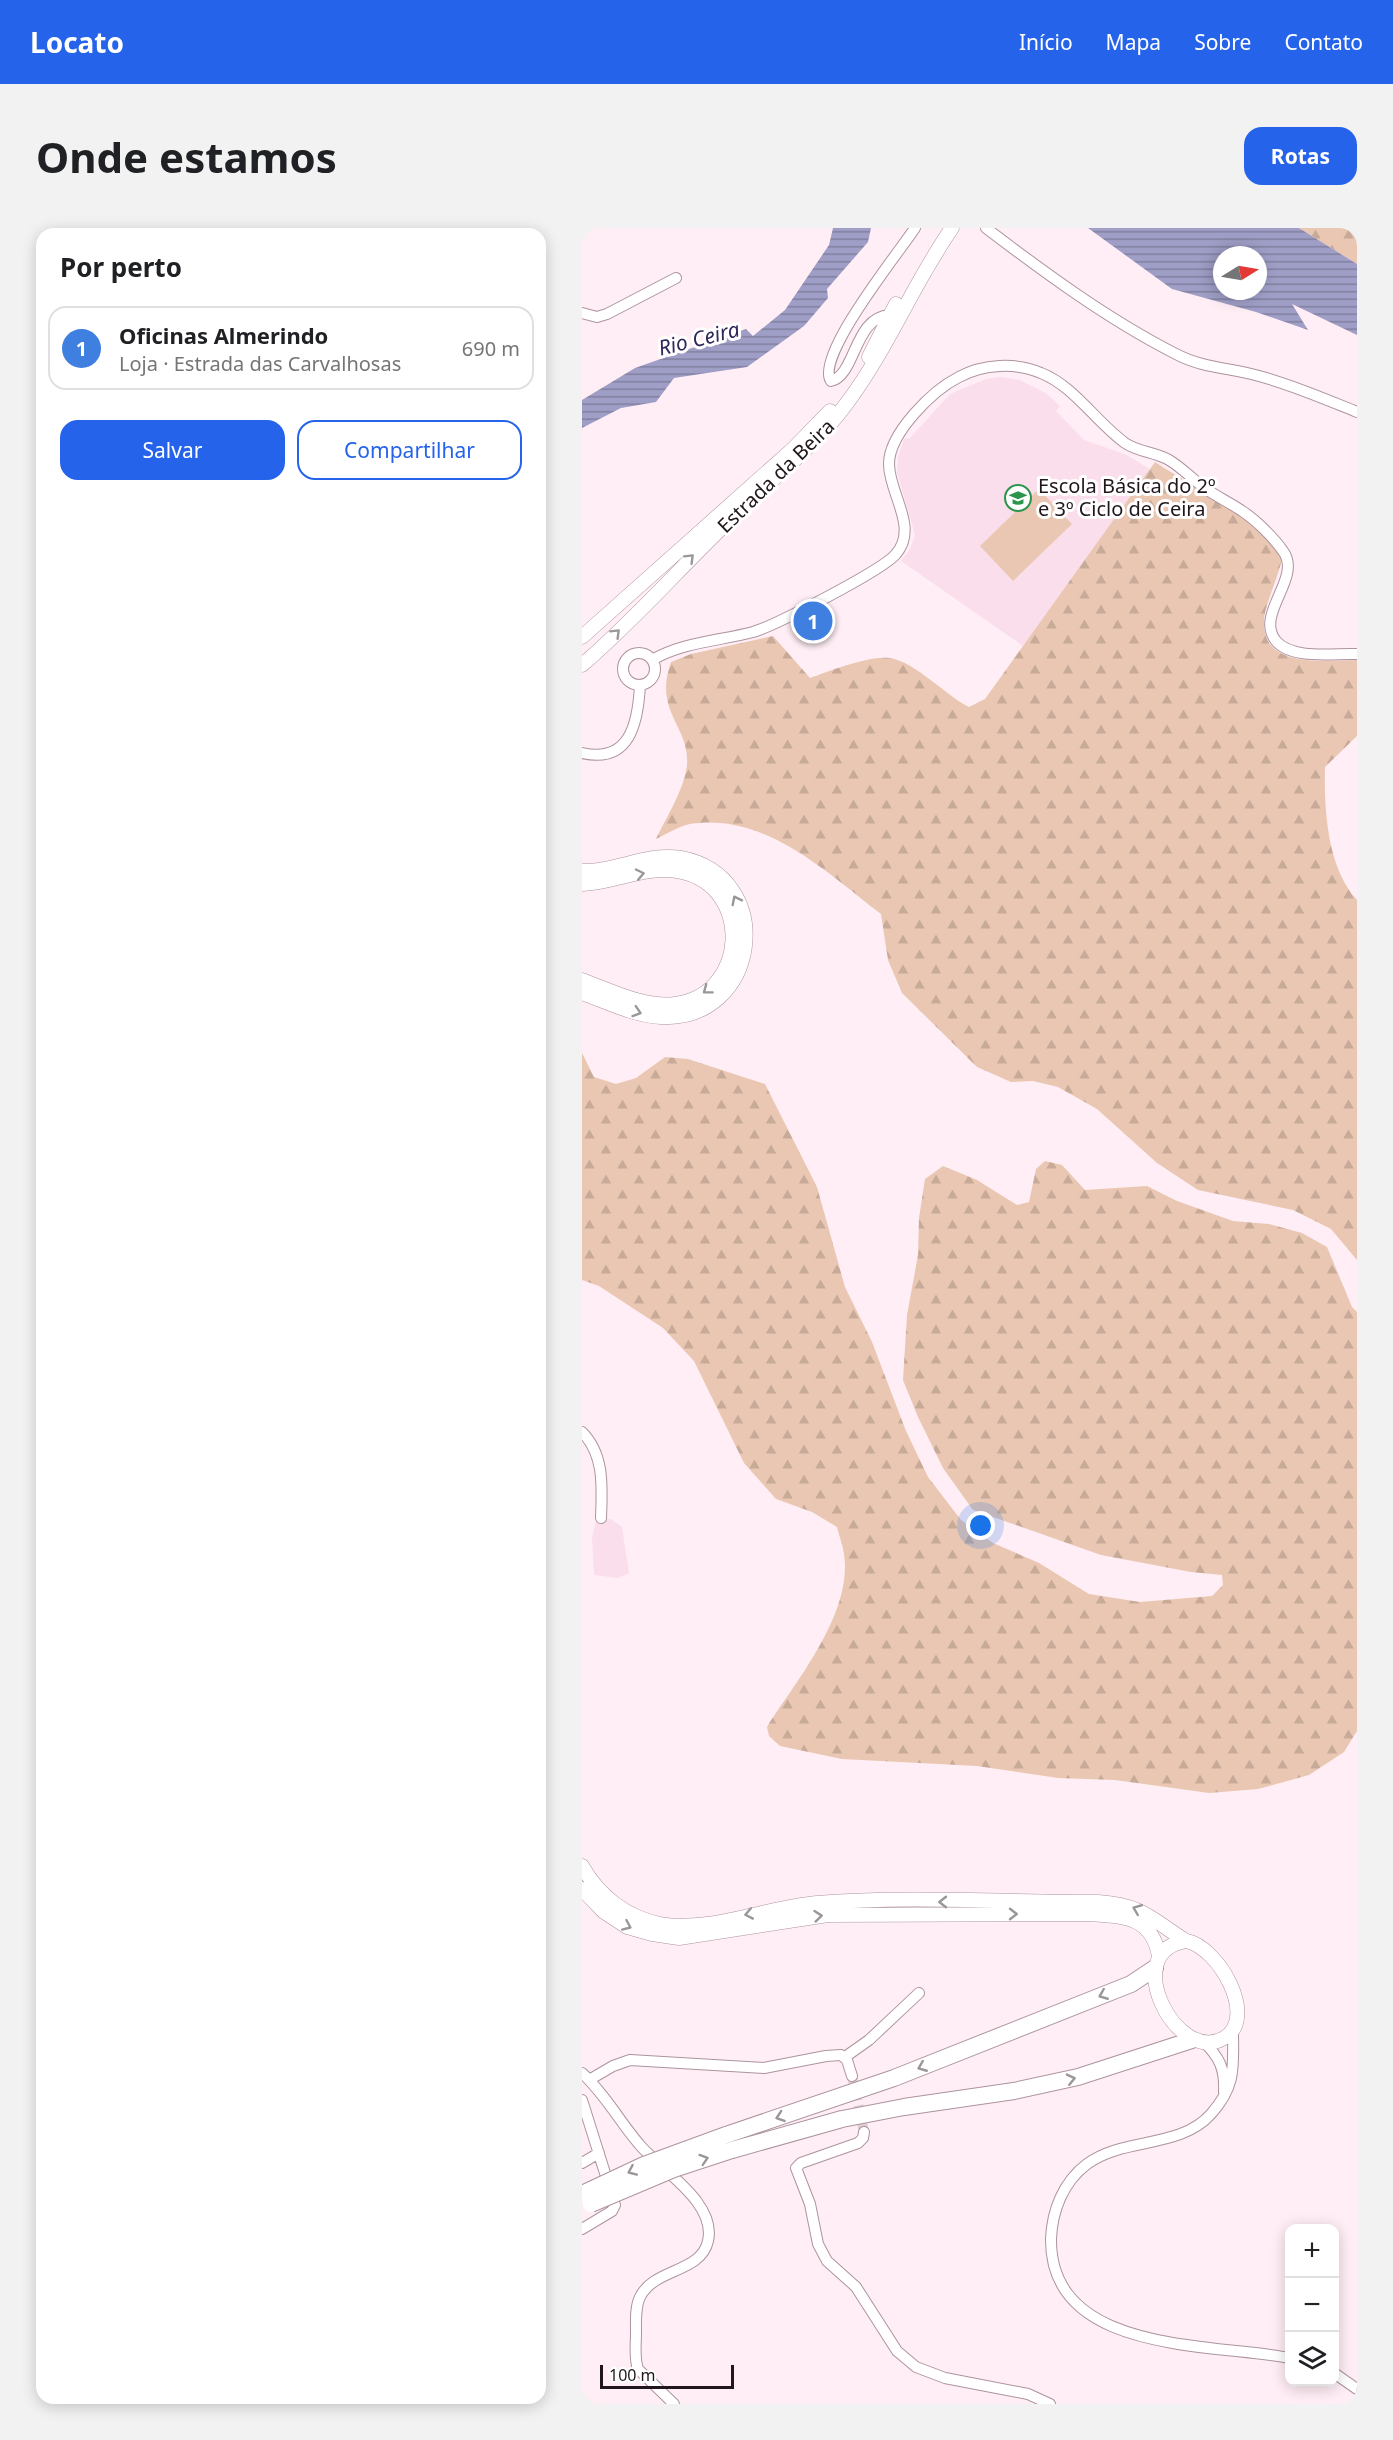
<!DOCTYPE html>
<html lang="pt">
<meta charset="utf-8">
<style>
body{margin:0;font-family:"Noto Sans",sans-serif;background:#f2f2f2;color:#202124}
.controls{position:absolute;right:18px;bottom:18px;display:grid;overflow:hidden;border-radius:12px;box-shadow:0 3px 15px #0003}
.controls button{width:54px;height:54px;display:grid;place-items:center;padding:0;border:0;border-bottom:2px solid #e0e0e0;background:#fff;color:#202124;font:30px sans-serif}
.compass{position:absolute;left:631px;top:18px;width:54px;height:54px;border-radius:50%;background:#fff;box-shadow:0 3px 15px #0003;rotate:79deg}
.scale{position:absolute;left:18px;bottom:15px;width:134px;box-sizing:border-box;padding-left:6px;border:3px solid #20161b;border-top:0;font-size:16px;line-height:21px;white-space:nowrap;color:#20161b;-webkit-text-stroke:4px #fff;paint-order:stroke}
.you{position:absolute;left:399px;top:1298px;width:21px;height:21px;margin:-15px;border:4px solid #fff;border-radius:50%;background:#1a73e8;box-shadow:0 0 0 9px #1a73e833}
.badge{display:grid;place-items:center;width:39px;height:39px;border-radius:50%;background:#2563eb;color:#fff;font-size:20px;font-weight:700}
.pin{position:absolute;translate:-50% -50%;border:3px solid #fff;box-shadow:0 2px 6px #0006}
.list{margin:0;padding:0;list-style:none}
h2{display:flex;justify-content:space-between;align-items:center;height:78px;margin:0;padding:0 24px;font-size:26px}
h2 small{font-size:20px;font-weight:400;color:#757577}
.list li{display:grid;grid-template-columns:39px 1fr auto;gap:18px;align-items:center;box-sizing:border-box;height:84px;margin:0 12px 12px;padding:0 12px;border:2px solid #e0e0e0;border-radius:18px}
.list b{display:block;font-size:22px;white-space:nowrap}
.list p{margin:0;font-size:20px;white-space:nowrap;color:#757577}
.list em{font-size:20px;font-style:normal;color:#757577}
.actions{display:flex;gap:12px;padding:18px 24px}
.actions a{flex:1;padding:14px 0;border:2px solid #2563eb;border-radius:18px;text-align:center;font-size:21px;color:#2563eb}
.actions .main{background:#2563eb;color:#fff}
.icon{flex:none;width:33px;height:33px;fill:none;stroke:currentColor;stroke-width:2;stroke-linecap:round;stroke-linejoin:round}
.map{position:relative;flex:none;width:775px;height:2176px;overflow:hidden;border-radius:18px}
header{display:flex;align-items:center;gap:36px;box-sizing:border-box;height:84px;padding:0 30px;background:#2563eb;color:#fff}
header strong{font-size:28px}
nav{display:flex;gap:33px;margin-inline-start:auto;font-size:21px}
.intro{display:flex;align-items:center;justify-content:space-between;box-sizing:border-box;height:144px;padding:0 36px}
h1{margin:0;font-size:42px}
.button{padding:15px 27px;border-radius:18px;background:#2563eb;color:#fff;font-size:21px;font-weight:700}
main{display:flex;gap:36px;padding:0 36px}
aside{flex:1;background:#fff;border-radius:18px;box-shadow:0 3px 15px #0003}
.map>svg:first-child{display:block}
</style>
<header>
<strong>Locato</strong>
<nav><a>Início</a><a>Mapa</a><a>Sobre</a><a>Contato</a></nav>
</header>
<div class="intro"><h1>Onde estamos</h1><a class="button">Rotas</a></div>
<main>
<aside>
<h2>Por perto<small></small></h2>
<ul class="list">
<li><span class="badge" style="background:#3f7fe0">1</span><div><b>Oficinas Almerindo</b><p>Loja · Estrada das Carvalhosas</p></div><em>690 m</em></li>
</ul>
<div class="actions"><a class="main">Salvar</a><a>Compartilhar</a></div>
</aside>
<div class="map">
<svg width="775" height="2176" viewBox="0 0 775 2176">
<defs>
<pattern id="forest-firs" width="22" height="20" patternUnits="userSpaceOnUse" patternTransform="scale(1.5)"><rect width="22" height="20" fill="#eac7b2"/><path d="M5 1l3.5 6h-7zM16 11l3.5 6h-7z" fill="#c8aa98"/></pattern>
<pattern id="water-rules" width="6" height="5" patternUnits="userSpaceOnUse" patternTransform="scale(1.5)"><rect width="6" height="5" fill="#9f9ec6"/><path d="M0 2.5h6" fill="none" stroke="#8180a0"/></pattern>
</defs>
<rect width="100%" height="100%" fill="#ffeef5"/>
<path fill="#fbdeeb" d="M419,149L438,152L465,166L478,178L474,183L502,212L545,227L569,242L441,418L319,333L328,321L333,307L315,244L316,229L322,211L328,210L368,166L404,151Z
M15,1290L29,1291L40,1299L47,1345L36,1350L12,1347L10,1309Z"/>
<path fill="url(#forest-firs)" d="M717,0H775V36Z
M573,234C614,261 674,289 700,330C697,348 682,378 682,393C680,442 743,432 775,432V508L743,539C742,582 745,639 775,672V1032L749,1001L711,982L616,962L575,935L515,881L476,859L451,853L429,854L395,839L320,765L306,732L299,686C245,645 183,584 108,596C97,598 85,606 74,611C85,588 102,562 105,537C108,498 71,484 89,434L109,426L191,408L228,450C247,443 288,427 308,430C335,435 363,467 387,479L403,471Z
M0,825L12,849L34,856L54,850L83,829L106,831L183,856L235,959L263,1059L290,1114L324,1203L346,1249L379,1292L411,1315L457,1335L507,1366L558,1374L630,1368L641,1357L640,1347L609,1344L519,1327L391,1282L361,1240L336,1189L321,1152L325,1087L336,1027L337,990L343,951L361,938L395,952L435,977L447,974L454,941L463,933L480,937L503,962L565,958L595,973L651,993L687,996L720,1005L745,1019L770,1079L775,1084V1503L762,1524L727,1547L676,1561L627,1565L533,1552L476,1550L395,1538L260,1531L198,1518L187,1508L185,1499C215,1452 271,1385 262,1326C261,1317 257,1308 255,1299L230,1284L194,1271L162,1235L112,1133L81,1100L17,1058L0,1052Z"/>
<path fill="#eac7b2" d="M457,261L490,296L431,353L398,318Z"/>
<path fill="url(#water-rules)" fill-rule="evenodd" d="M251,0H289L286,14L245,61L246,70L222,98L165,139L92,150L74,174L39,180L0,200V172L53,140L164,101L171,108L203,82L247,17Z
M506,0H717L775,36V107L710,76L726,102L674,84L590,61ZM640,27H676V63H640Z"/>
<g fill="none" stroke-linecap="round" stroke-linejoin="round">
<path stroke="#deced4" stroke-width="10" stroke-dasharray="10 5" stroke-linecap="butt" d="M270,1848L282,1904"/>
<defs>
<path id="minor" d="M404,0C463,45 527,92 594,126C620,140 649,140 677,148C711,157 743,171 775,184
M0,85L15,89L25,86L94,50
M308,87C272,89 274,147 249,153C232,129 318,23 333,0
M41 441a16 16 0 1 1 32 0a16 16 0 1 1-32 0Z
M70,432C101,414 137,413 171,404C192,398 301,342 314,326C337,299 307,266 307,236C307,205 351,162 377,149C401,136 434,134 459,145C492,158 514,194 543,215C556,224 573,224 587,232C599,239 609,250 620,258C633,268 647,274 660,283C674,292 692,310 701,323C721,350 672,386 694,413C710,432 752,425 775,426
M0,525C48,536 56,495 58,457
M0,1204C23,1227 20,1260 19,1290
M651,1802C651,1837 655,1857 629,1886C598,1921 541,1909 505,1936C481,1954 470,1983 469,2011C468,2126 629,2115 708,2130
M622,1814C638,1830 643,1841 642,1864
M263,1829L287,1812L337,1765
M0,1845C24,1867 37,1893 57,1916C78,1942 135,1974 126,2013C119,2045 72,2040 58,2069C53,2079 54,2093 54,2105C54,2117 52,2130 56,2141L92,2176
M7,1852L31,1838L48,1832L182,1840L244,1828L259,1827L265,1832L270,1848
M0,1872L33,1977L30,1983L0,2001
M282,1904L281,1910L276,1915L219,1935L214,1940L228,1976L236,2016L245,2033L274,2059L315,2123L334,2139L363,2150L446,2166L468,2176
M0,1935L17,1925
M752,2145L775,2161"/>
<path id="major" d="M287,129L314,76
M0,409L212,220L248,183
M0,437C55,390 103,334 156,284C193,248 234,217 265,175C306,120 331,56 370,0
M0,643C34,644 65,624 99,630C197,649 178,794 79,789C53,788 25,774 0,765
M0,656C33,655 67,636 100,644C171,660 166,767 93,776C62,780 28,762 0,752
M0,1638C17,1668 44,1689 78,1696C127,1705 185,1679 235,1675C325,1668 425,1674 516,1674C561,1677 569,1691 604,1713
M0,1661L22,1684L45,1699L70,1706L97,1710L246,1687L506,1686C540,1688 571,1688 577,1729
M604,1713C636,1718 677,1790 642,1810C595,1838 536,1723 604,1713Z"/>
<path id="highway" d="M144,1907L312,1850L549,1756L573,1740
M150,1922L260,1891L322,1879L432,1863L496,1849L610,1812"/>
</defs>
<use href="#minor" stroke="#ad939f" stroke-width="12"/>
<use href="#major" stroke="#ad939f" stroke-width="15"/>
<use href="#highway" stroke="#ad939f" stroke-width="18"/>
<use href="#minor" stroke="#fff" stroke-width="10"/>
<use href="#major" stroke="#fff" stroke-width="14"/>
<use href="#highway" stroke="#fff" stroke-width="16"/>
<defs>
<path id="highway-bridge" d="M0,1966L62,1937L144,1907
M9,1976L92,1941L150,1922"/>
</defs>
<use href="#highway-bridge" stroke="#ad939f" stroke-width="18" stroke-linecap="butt"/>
<use href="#highway-bridge" stroke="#fff" stroke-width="16"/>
</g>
<defs><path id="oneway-chevron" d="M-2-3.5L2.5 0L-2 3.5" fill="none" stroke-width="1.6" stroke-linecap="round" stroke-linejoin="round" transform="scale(1.5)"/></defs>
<g stroke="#9b9698">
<use href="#oneway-chevron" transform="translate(108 330) rotate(-45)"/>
<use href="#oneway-chevron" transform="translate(34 405) rotate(-45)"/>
<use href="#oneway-chevron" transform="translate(58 646) rotate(-12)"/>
<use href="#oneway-chevron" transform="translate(154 672) rotate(-117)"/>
<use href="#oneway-chevron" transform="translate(125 762) rotate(143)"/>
<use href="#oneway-chevron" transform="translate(55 784) rotate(18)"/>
<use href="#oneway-chevron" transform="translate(361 1674) rotate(-180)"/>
<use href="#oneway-chevron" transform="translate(555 1681) rotate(-158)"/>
<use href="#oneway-chevron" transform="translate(167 1686) rotate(169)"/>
<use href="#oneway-chevron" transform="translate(431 1686)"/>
<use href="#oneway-chevron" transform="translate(236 1688) rotate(-6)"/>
<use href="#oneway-chevron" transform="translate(45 1698) rotate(24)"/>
<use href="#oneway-chevron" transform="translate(521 1767) rotate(158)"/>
<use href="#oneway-chevron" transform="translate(340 1839) rotate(158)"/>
<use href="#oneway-chevron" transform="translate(489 1851) rotate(-13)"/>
<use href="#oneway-chevron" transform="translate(198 1889) rotate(161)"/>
<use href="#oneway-chevron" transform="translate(122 1931) rotate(-18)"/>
<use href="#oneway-chevron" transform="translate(50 1943) rotate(156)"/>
</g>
<defs>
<symbol id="school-ring" viewBox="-11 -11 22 22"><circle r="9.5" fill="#fff" stroke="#2c944b" stroke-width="1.5"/><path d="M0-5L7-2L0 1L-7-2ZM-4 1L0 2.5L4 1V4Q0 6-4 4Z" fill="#2c944b"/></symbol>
</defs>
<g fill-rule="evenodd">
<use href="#school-ring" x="421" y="255" width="30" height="30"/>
</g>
<g text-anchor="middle" stroke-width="6" stroke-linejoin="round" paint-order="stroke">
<g font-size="20" fill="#20161b" stroke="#fff">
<text transform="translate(194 248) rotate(-44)" y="7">Estrada da Beira</text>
</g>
<g font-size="20" fill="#20161b" stroke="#fff" text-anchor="start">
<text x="456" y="265">Escola Básica do 2º<tspan x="456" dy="23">e 3º Ciclo de Ceira</tspan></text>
</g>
<g font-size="21" font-style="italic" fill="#2e275a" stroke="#fff">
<text transform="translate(117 111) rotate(-14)" y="7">Rio Ceira</text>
</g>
</g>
</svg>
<div class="controls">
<button>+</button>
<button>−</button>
<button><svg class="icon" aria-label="layers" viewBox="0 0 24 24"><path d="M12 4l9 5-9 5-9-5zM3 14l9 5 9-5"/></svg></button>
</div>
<svg class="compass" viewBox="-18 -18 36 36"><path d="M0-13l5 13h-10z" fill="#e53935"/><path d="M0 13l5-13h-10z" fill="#757577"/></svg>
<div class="scale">100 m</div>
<div class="you"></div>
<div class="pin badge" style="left:231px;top:393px;background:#3f7fe0">1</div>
</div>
</main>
